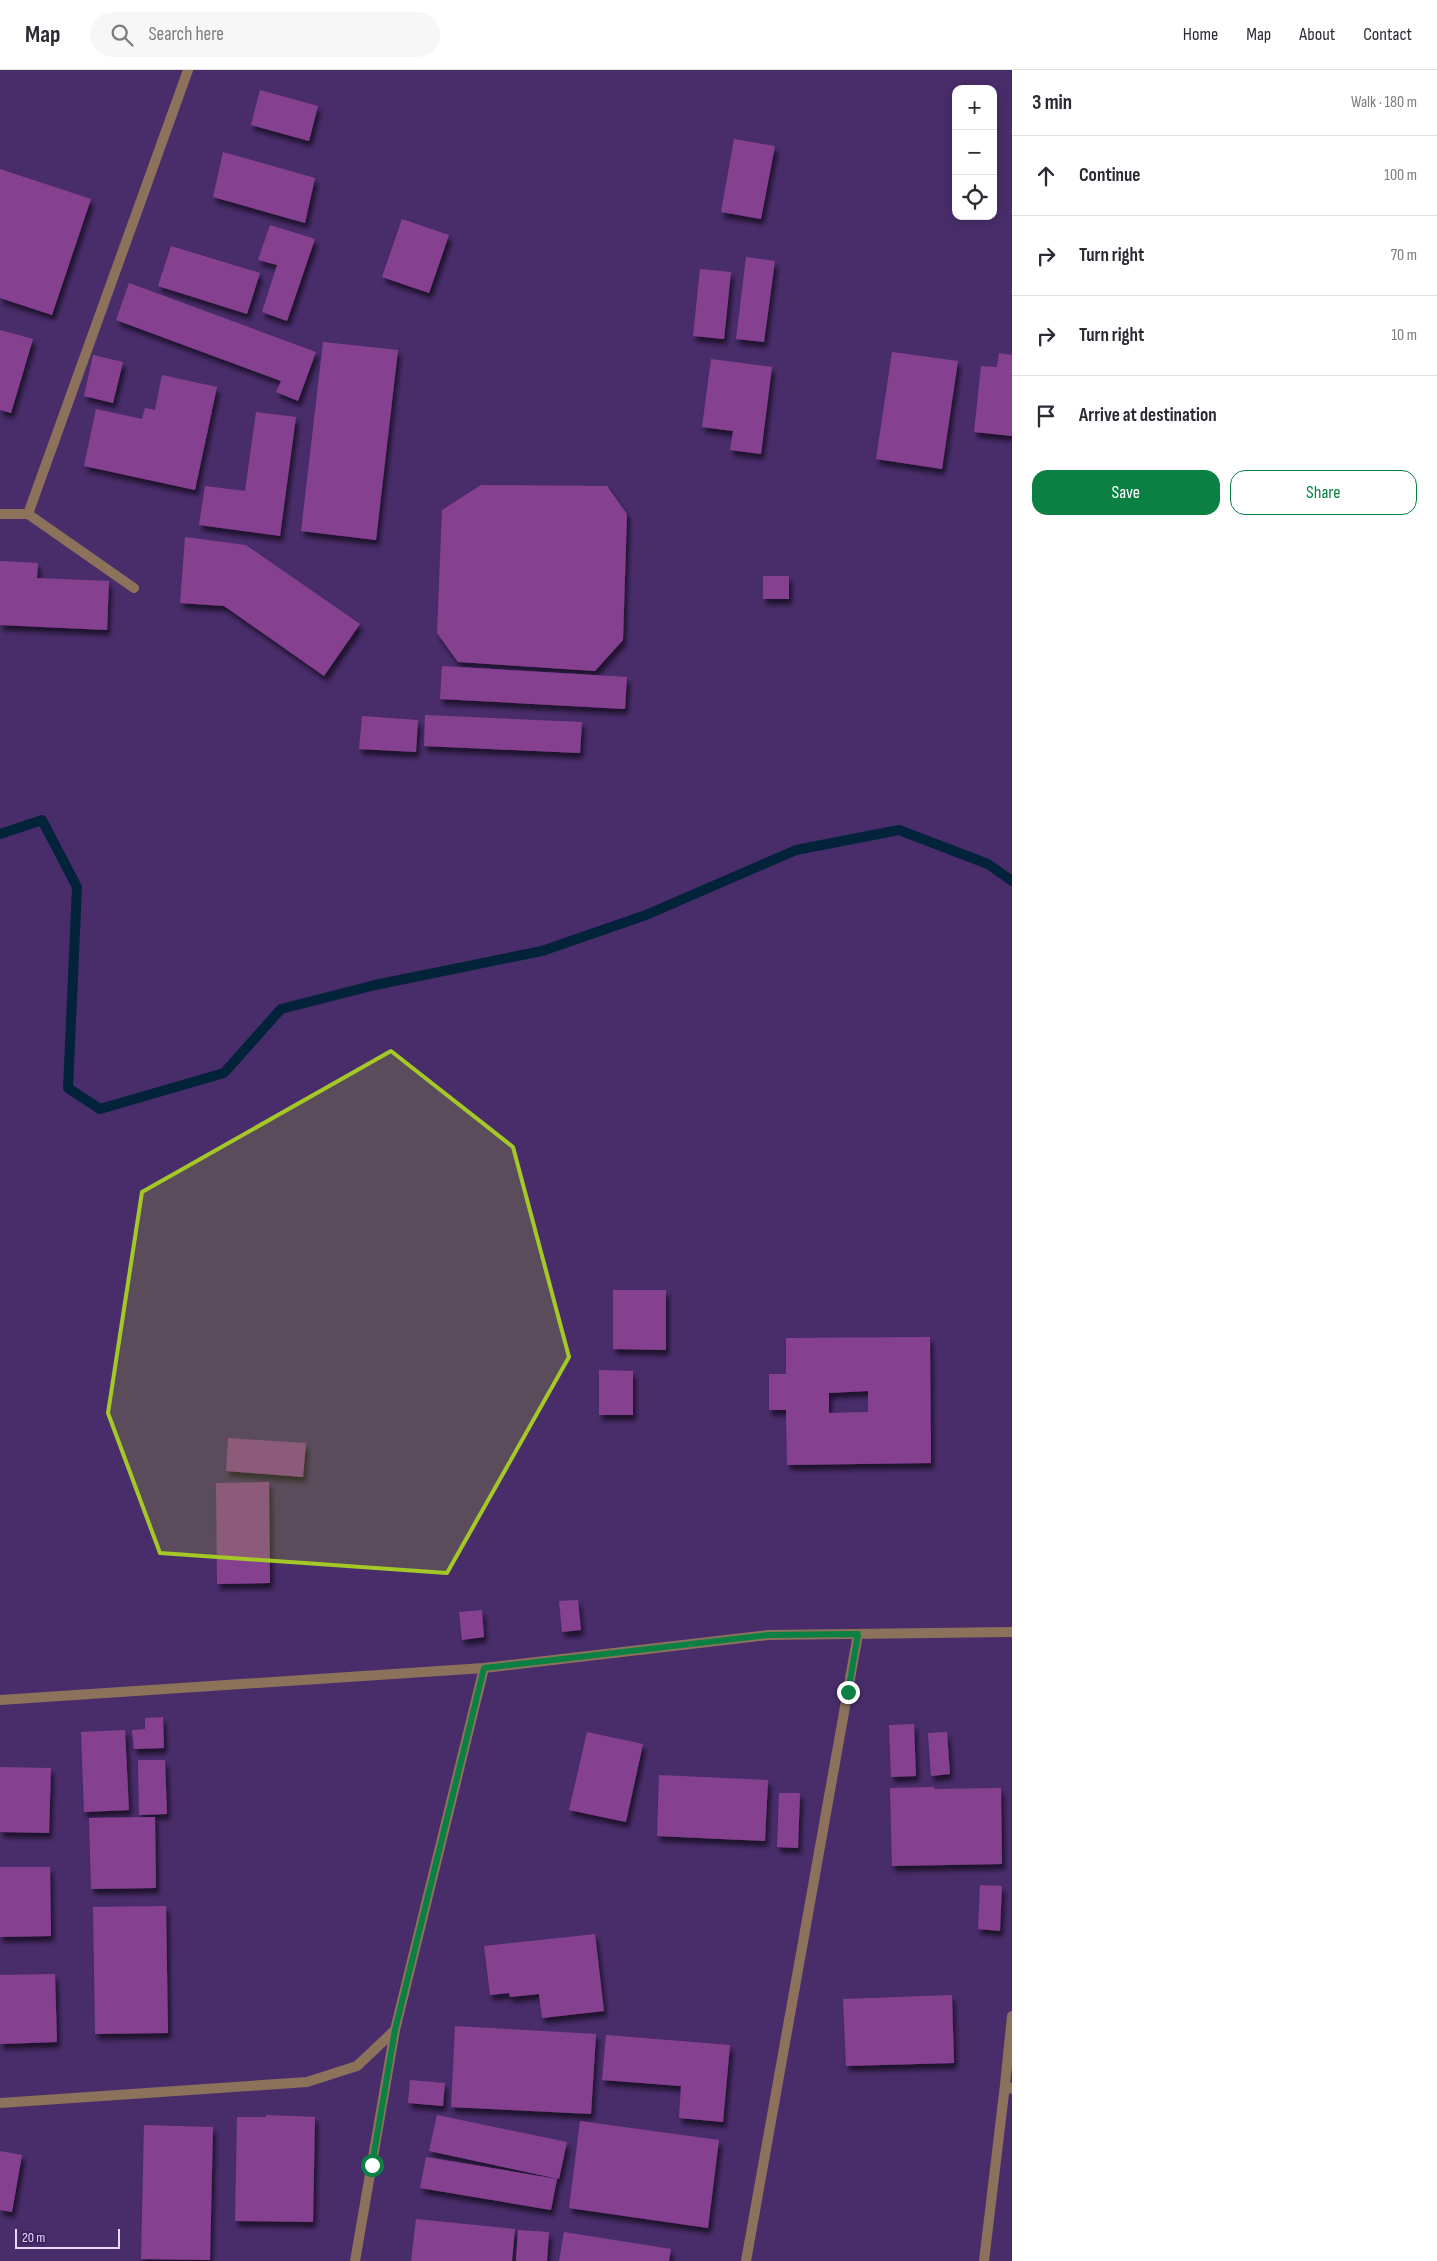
<!DOCTYPE html>
<meta charset="utf-8">
<style>
body{margin:0;font-family:"Sofia Sans Condensed",sans-serif;background:#f7f7f7;color:#2b2b33}
.controls{position:absolute;right:15px;top:15px;display:grid;overflow:hidden;border-radius:10px;box-shadow:0 2px 12px #0003}
.controls button{width:45px;height:45px;display:grid;place-items:center;padding:0;border:0;border-bottom:1px solid #e1e1e2;background:#fff;color:#2b2b33;font:25px sans-serif}
.scale{position:absolute;left:15px;bottom:12px;width:105px;box-sizing:border-box;padding-left:5px;border:2px solid #e6d8fe;border-top:0;font-size:14px;line-height:18px;white-space:nowrap;color:#e6d8fe;-webkit-text-stroke:4px #3e225f;paint-order:stroke}
.stop{position:absolute;width:15px;height:15px;margin:-11px;border:4px solid #0b8043;border-radius:50%;background:#fff}
.stop.end{background:#0b8043;border-color:#fff;box-shadow:0 1px 5px #0008}
.list{margin:0;padding:0;list-style:none}
h2{display:flex;justify-content:space-between;align-items:center;height:65px;margin:0;padding:0 20px;font-size:21px}
h2 small{font-size:16px;font-weight:400;color:#7c7c81}
.list li{display:grid;grid-template-columns:32px 1fr auto;gap:15px;align-items:center;box-sizing:border-box;height:80px;padding:0 20px;border-top:1px solid #e1e1e2}
.list b{display:block;font-size:19px;white-space:nowrap}
.list em{font-size:16px;font-style:normal;color:#7c7c81}
.actions{display:flex;gap:10px;padding:15px 20px}
.actions a{flex:1;padding:11px 0;border:1px solid #0b8043;border-radius:15px;text-align:center;font-size:18px;color:#0b8043}
.actions .main{background:#0b8043;color:#fff}
.icon{flex:none;width:28px;height:28px;fill:none;stroke:currentColor;stroke-width:2;stroke-linecap:round;stroke-linejoin:round}
.map{position:relative;flex:none;width:1012px;height:2191px;overflow:hidden}
header{display:flex;align-items:center;gap:30px;box-sizing:border-box;height:70px;padding:0 25px;background:#fff;border-bottom:1px solid #e1e1e2}
header strong{font-size:24px}
nav{display:flex;gap:28px;margin-inline-start:auto;font-size:18px}
.search{width:350px;height:45px;background:#f7f7f7;display:flex;align-items:center;gap:12px;box-sizing:border-box;padding:0 18px;border-radius:28px;color:#7c7c81;font-size:19px}
main{display:flex}
aside{flex:1;background:#fff}
.map>svg:first-child{display:block}
</style>
<header>
<strong>Map</strong>
<div class="search"><svg class="icon" aria-label="search" viewBox="0 0 24 24"><circle cx="10" cy="10" r="6"/><path d="M15 15l6 6"/></svg>Search here</div>
<nav><a>Home</a><a>Map</a><a>About</a><a>Contact</a></nav>
</header>
<main>
<div class="map">
<svg width="1012" height="2191" viewBox="0 0 1012 2191">
<defs>
<filter id="shadow"><feDropShadow dx="3" dy="5.5" stdDeviation="2.5" flood-color="#0009"/></filter>
</defs>
<rect width="100%" height="100%" fill="#492d6b"/>
<g fill="none" stroke-linecap="round" stroke-linejoin="round">
<path stroke="#022339" stroke-width="10" d="M0,764L42,750L77,817L68,1018L100,1039L224,1003L281,939L375,915L542,881L646,845L796,780L899,760L988,794L1012,811"/>
</g>
<path fill="#864190" fill-rule="evenodd" filter="url(#shadow)" d="M260,20L318,36L309,71L251,55Z
M734,69L775,76L761,149L721,142Z
M223,82L315,108L305,153L213,127Z
M0,99L91,129L52,245L0,228Z
M402,149L449,165L429,223L382,207Z
M270,155L315,169L287,251L262,242L277,195L258,190Z
M171,176L260,203L247,244L158,216Z
M746,187L775,191L764,272L736,269Z
M700,199L731,202L724,269L693,266Z
M129,213L316,282L298,331L276,322L281,311L116,250Z
M0,260L33,269L11,343L0,340Z
M323,272L398,280L376,470L301,461Z
M892,282L958,291L942,399L876,389Z
M999,283L1012,285V366L974,362L981,296L997,297Z
M93,285L123,292L113,333L84,326Z
M711,289L772,297L761,384L730,380L733,361L702,357Z
M162,305L217,317L195,420L84,396L96,339L142,349L145,338L155,340Z
M256,342L296,347L280,466L199,455L205,416L245,421Z
M481,415L607,416L627,444L623,570L595,601L458,592L437,563L442,440Z
M185,467L246,475L360,554L324,606L224,536L180,533Z
M0,491L38,493L37,508L109,511L107,560L0,555Z
M763,506H789V529H763Z
M442,596L627,607L625,639L440,629Z
M425,645L582,652L580,683L424,676Z
M362,646L418,650L416,682L359,679Z
M613,1220H666V1280L613,1279Z
M930,1267L931,1393L787,1395L786,1340H769V1304H786V1268ZM868,1321V1342L829,1343V1323Z
M599,1300L633,1301V1345H599Z
M228,1368L306,1373L303,1407L226,1401Z
M269,1412L270,1513L217,1514L216,1413Z
M578,1530L581,1560L562,1562L559,1531Z
M482,1540L484,1567L462,1570L459,1542Z
M163,1647L164,1678L134,1679L132,1660L145,1659V1648Z
M914,1654L916,1706L891,1707L889,1655Z
M125,1660L129,1740L84,1742L81,1662Z
M587,1662L643,1674L626,1752L569,1740Z
M947,1662L950,1704L931,1706L928,1663Z
M138,1690H165L167,1744L139,1745Z
M0,1697L51,1698L49,1763L0,1762Z
M659,1705L768,1710L765,1771L657,1766Z
M934,1717V1719L1001,1718L1002,1794L892,1796L890,1718Z
M779,1723H800L798,1778L777,1777Z
M155,1747L156,1818L91,1819L89,1748Z
M0,1797H50L51,1866L0,1867Z
M980,1815L1002,1816L1000,1861L978,1859Z
M166,1836L168,1963L95,1964L93,1837Z
M595,1864L604,1941L542,1948L539,1924L510,1927L509,1923L490,1925L484,1876Z
M55,1904L57,1972L0,1974V1905Z
M952,1925L954,1993L846,1996L843,1929Z
M455,1956L596,1964L591,2044L451,2037Z
M606,1965L730,1975L723,2052L679,2048L681,2016L602,2010Z
M410,2010L445,2013L443,2036L408,2033Z
M266,2045L315,2047L313,2152L235,2151L237,2047H266Z
M437,2045L567,2072L559,2109L429,2081Z
M580,2051L719,2070L708,2158L569,2138Z
M144,2055L213,2057L210,2190L141,2189Z
M0,2081L22,2085L12,2142L0,2140Z
M426,2087L557,2109L551,2140L420,2118Z
M416,2149L515,2159L512,2191H411Z
M518,2160L549,2162L547,2191H516Z
M564,2162L671,2179L669,2191H559Z"/>
<g fill="none" stroke-linecap="round" stroke-linejoin="round">
<path stroke="#8c725b" stroke-width="10" d="M0,444H28L134,518
M28,444L188,0
M0,1630L484,1598L768,1565L1012,1562
M1012,1946L1005,2015L1012,2019
M0,2033L307,2012L357,1996L395,1960
M355,2191L395,1960L484,1598
M746,2191L858,1564
M984,2191L1005,2015"/>
</g>
<g fill="none" stroke-linecap="round" stroke-linejoin="round">
<path stroke="#0b8043" stroke-width="6" d="M372,2095L395,1960L484,1598L768,1565L858,1564L848,1622"/>
</g>
<path fill="#a4c825" fill-opacity="0.2" stroke="#a4c825" stroke-width="4" stroke-linejoin="round" d="M391,981L513,1077L569,1287L447,1503L160,1483L108,1343L142,1122Z"/>
</svg>
<div class="controls">
<button>+</button>
<button>−</button>
<button><svg class="icon" aria-label="locate" viewBox="0 0 24 24"><circle cx="12" cy="12" r="6"/><path d="M12 2v4M12 18v4M2 12h4M18 12h4"/></svg></button>
</div>
<div class="scale">20 m</div>
<div class="stop" style="left:372px;top:2095px"></div>
<div class="stop end" style="left:848px;top:1622px"></div>
</div>
<aside>
<h2>3 min<small>Walk · 180 m</small></h2>
<ul class="list">
<li><svg class="icon" aria-label="ahead" viewBox="0 0 24 24"><path d="M12 20V5M6 11l6-6 6 6"/></svg><div><b>Continue</b></div><em>100 m</em></li>
<li><svg class="icon" aria-label="right" viewBox="0 0 24 24"><path d="M7 20v-9h11M14 6l5 5-5 5"/></svg><div><b>Turn right</b></div><em>70 m</em></li>
<li><svg class="icon" aria-label="right" viewBox="0 0 24 24"><path d="M7 20v-9h11M14 6l5 5-5 5"/></svg><div><b>Turn right</b></div><em>10 m</em></li>
<li><svg class="icon" aria-label="arrive" viewBox="0 0 24 24"><path d="M6 21V4h12l-3 4 3 4H6"/></svg><div><b>Arrive at destination</b></div></li>
</ul>
<div class="actions"><a class="main">Save</a><a>Share</a></div>
</aside>
</main>
